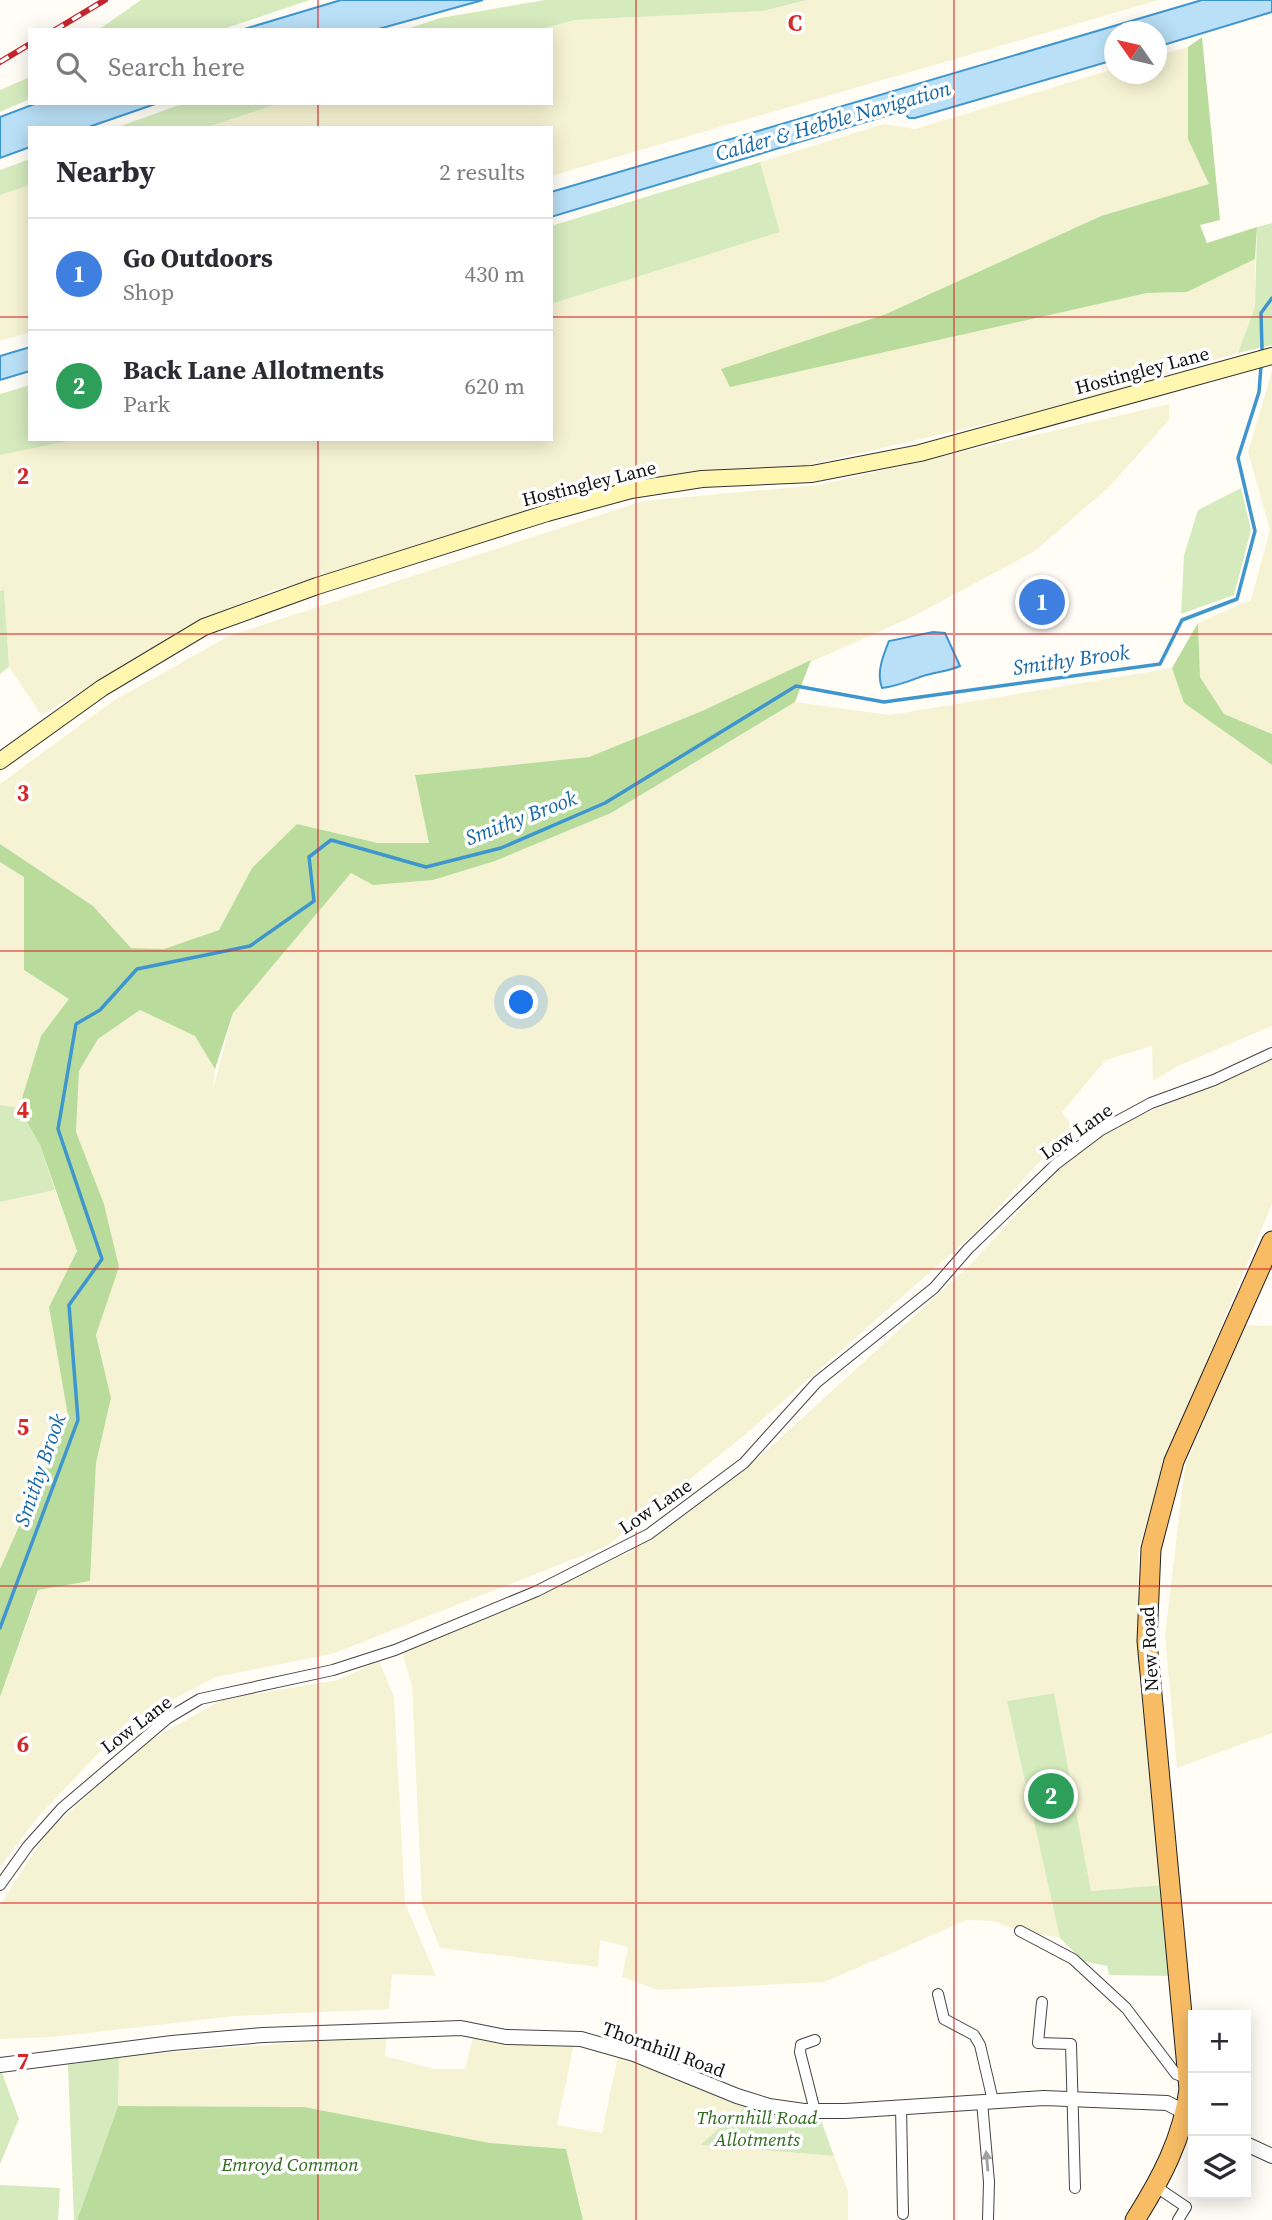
<!DOCTYPE html>
<meta charset="utf-8">
<style>
body{margin:0;font-family:"Source Serif 4",serif;background:#f2f2f3;color:#2b2b33}
.controls{position:absolute;right:21px;bottom:21px;display:grid;overflow:hidden;border-radius:0px;box-shadow:0 4px 18px #0003}
.controls button{width:63px;height:63px;display:grid;place-items:center;padding:0;border:0;border-bottom:2px solid #e1e1e2;background:#fff;color:#2b2b33;font:35px sans-serif}
.compass{position:absolute;left:1104px;top:21px;width:63px;height:63px;border-radius:50%;background:#fff;box-shadow:0 4px 18px #0003;rotate:304deg}
.you{position:absolute;left:522px;top:1003px;width:24px;height:24px;margin:-18px;border:5px solid #fff;border-radius:50%;background:#1a73e8;box-shadow:0 0 0 10px #1a73e833}
.badge{display:grid;place-items:center;width:46px;height:46px;border-radius:50%;background:#c4262e;color:#fff;font-size:23px;font-weight:700}
.pin{position:absolute;translate:-50% -50%;border:4px solid #fff;box-shadow:0 2px 7px #0006}
.list{margin:0;padding:0;list-style:none}
h2{display:flex;justify-content:space-between;align-items:center;height:91px;margin:0;padding:0 28px;font-size:30px}
h2 small{font-size:23px;font-weight:400;color:#7c7c81}
.list li{display:grid;grid-template-columns:46px 1fr auto;gap:21px;align-items:center;box-sizing:border-box;height:112px;padding:0 28px;border-top:2px solid #e1e1e2}
.list b{display:block;font-size:26px;white-space:nowrap}
.list p{margin:0;font-size:23px;white-space:nowrap;color:#7c7c81}
.list em{font-size:23px;font-style:normal;color:#7c7c81}
.icon{flex:none;width:38px;height:38px;fill:none;stroke:currentColor;stroke-width:2;stroke-linecap:round;stroke-linejoin:round}
.map{position:relative;flex:none;width:1272px;height:2220px;overflow:hidden}
.search{position:absolute;background:#fff;box-shadow:0 4px 18px #0003;left:28px;top:28px;width:525px;height:77px;display:flex;align-items:center;gap:18px;box-sizing:border-box;padding:0 24px;border-radius:0px;color:#7c7c81;font-size:26px}
.panel{position:absolute;background:#fff;box-shadow:0 4px 18px #0003;left:28px;top:126px;width:525px;height:315px;border-radius:0px}
.map>svg:first-child{display:block}
</style>
<div class="map">
<svg width="1272" height="2220" viewBox="0 0 1272 2220">
<rect width="100%" height="100%" fill="#fffdf5"/>
<path fill="#f6f3d4" d="M807,0H1159L551,176V128H205L280,103H551V30H538L575,20L763,11Z
M1188,47V139L1210,184L1101,216L886,314L721,370L962,333L1147,293L1187,292L1255,259L1256,307L1238,353L1076,403L791,469L661,476L268,592L207,618L41,715L9,667L4,590L0,591V453L70,439H551V304L780,232L760,162L884,124L915,129L1114,69V74H1156L1157,56Z
M30,185V332L0,341V195Z
M1272,371V734L1224,714L1200,677L1198,623L1251,600L1270,530L1248,452Z
M1169,404V420L1109,487L1035,551L914,616L702,711L589,757L415,775L429,843H378L297,824L252,868L219,930L164,949L131,948L93,906L0,844V784L113,701L229,636L643,501L819,485Z
M1172,668L1184,703L1272,765V1026L1178,1066L1153,1081L1152,1046L1106,1060L1062,1112L1076,1132L1048,1152L978,1230L747,1433L607,1546L332,1654L216,1677L126,1724L36,1819L0,1867V1697L39,1590L90,1581L96,1463L111,1398L96,1335L119,1267L104,1204L76,1132L79,1071L98,1039L140,1010L196,1036L215,1069L213,1089L233,1013L351,873L373,884L433,880L495,861L611,813L795,702L890,715Z
M0,862L24,876V970L70,999L41,1036L19,1108L0,1105Z
M1272,1059V1204L1164,1464L1138,1551L1139,1680L1163,1885L1091,1891L1053,1693L1007,1701L1060,1938L1020,1931L993,1921L967,1920L825,1982L658,1990L622,1977L628,1947L600,1940L598,1967L440,1948L422,1902L412,1687L401,1648L549,1590L628,1553L764,1453L969,1266L1065,1161L1116,1126Z
M55,1190L77,1251L49,1307L68,1416L0,1569V1202Z
M1244,1325L1272,1326V1733L1177,1768L1165,1635L1185,1467Z
M379,1661L394,1696L405,1903L436,1976L392,1974L389,2009L234,2016L54,2037L0,2039V1905L46,1834L139,1747L223,1699L338,1680Z
M475,2031L574,2044L557,2125L602,2133L618,2055L747,2105L702,2145L834,2156L848,2191V2220H583L566,2149L490,2143L304,2107L118,2106L119,2056L387,2036L385,2056L434,2069H465Z"/>
<path fill="#d5ebbd" d="M141,0H310L220,30H98Z
M545,0H807L763,11L575,20L538,30H404L440,18Z
M30,77V99L0,112V90Z
M185,103H280L205,128H115Z
M30,159V185L0,195V170Z
M760,162L780,232L551,304V226Z
M1272,223V345L1238,353L1255,307L1257,227Z
M30,385V439H77L0,455V394Z
M1241,488L1251,530L1234,595L1181,614L1184,555L1198,510Z
M4,590L9,667L0,674V591Z
M0,1105L19,1108L40,1145L55,1190L0,1202Z
M1054,1693L1091,1891L1163,1885L1172,1976L1109,1975L1107,1966L1083,1961L1060,1938L1007,1701Z
M119,2056L118,2106L77,2220H74L68,2065Z
M1,2070L19,2119L0,2164V2070Z
M747,2105L819,2115L834,2156L700,2145Z
M0,2185L60,2188L58,2220H0Z"/>
<path fill="#b9dc9c" d="M1202,37L1220,220L1200,225L1207,243L1257,227L1255,259L1187,292L1147,293L730,387L721,369L886,314L1101,216L1209,184L1188,139V47Z
M1198,623L1200,677L1224,714L1272,734V765L1184,703L1172,668Z
M811,660L795,702L611,813L495,861L433,880L373,885L351,873L233,1013L215,1069L195,1036L140,1010L98,1039L79,1071L76,1132L104,1204L119,1267L96,1335L111,1398L96,1463L90,1581L38,1590L0,1697V1569L68,1416L49,1307L77,1251L40,1145L19,1108L41,1036L69,999L24,970V877L0,862V844L93,906L131,948L164,949L219,930L252,868L297,824L378,843H429L415,775L589,757L702,711Z
M118,2106L304,2107L490,2143L566,2149L583,2220H77Z"/>
<path fill="#b9e0f7" stroke="#3f96cf" stroke-width="2" d="M341,0H483L375,30H241Z
M1202,0H1272V12L1157,47L1156,32H1114V60L915,118H909L902,111L551,217V192Z
M37,103H158L86,128H30V147L0,158V117Z
M30,347V371L0,380V356Z
M933,632L945,633L960,666C947,672 933,672 920,677C907,682 897,686 882,688C876,673 883,656 889,641Z"/>
<g fill="none" stroke-linecap="round" stroke-linejoin="round">
<path stroke="#3f96cf" stroke-width="3.5" d="M1262,349L1261,313L1272,298
M0,1628L78,1420L69,1305L102,1259L58,1129L76,1024L100,1010L137,969L250,946L314,901L309,857L331,840L426,867L501,848L605,803L796,686L884,702L1160,664L1182,620L1237,599L1255,531L1238,458L1259,392L1261,366"/>
<defs>
<path id="minor" d="M0,1885L28,1846L62,1808L168,1718L200,1699L333,1670L395,1650L537,1591L649,1534L744,1463L817,1382L934,1288L968,1249L1056,1164L1101,1130L1151,1103L1214,1080L1272,1053
M1020,1931L1073,1959L1126,2008L1176,2074L1189,2079
M938,1994L944,2019L974,2035L980,2045L993,2101
M1042,2002L1038,2043L1071,2044L1075,2188
M815,2040L801,2045L800,2052L815,2111
M982,2102L989,2182L988,2220
M901,2106L903,2214
M1155,2186L1186,2207L1178,2220"/>
<path id="tertiary" d="M0,2065L172,2043L263,2035L461,2028L506,2037L581,2039L634,2054L737,2096L769,2106L804,2111H845L1044,2098L1167,2103L1192,2116
M1246,2144L1272,2156"/>
<path id="secondary" d="M0,761L102,688L204,627L317,586L547,513L631,490L702,479L812,474L920,453L1272,356"/>
<path id="trunk" d="M1135,2220C1161,2179 1183,2138 1189,2089L1147,1641L1151,1549L1174,1461L1272,1241"/>
</defs>
<use href="#minor" stroke="#444" stroke-width="12"/>
<use href="#tertiary" stroke="#444" stroke-width="16"/>
<use href="#secondary" stroke="#333" stroke-width="18"/>
<use href="#trunk" stroke="#222" stroke-width="21"/>
<use href="#minor" stroke="#fff" stroke-width="10"/>
<use href="#tertiary" stroke="#fff" stroke-width="14"/>
<use href="#secondary" stroke="#fff6b0" stroke-width="16"/>
<use href="#trunk" stroke="#f7bc64" stroke-width="19"/>
<defs>
<path id="rail" d="M55,30L105,0
M0,62L30,44"/>
</defs>
<use href="#rail" stroke="#c4262e" stroke-width="6"/>
<use href="#rail" stroke="#fff" stroke-width="3.5" stroke-dasharray="10" stroke-linecap="butt"/>
</g>
<defs><path id="oneway-solid" d="M-6-.8H1V-3.2L6.5 0L1 3.2V.8H-6Z" transform="scale(1.75)"/></defs>
<use fill="#a0a0a0" href="#oneway-solid" transform="translate(987 2161) rotate(-95)"/>
<path fill="none" stroke="#d62828" stroke-width="2" stroke-opacity="0.55" d="M318,0V30M636,0V2220M954,0V2220M318,103V128M0,317H30M551,317H1272M318,439V2220M0,634H1272M0,951H1272M0,1269H1272M0,1586H1272M0,1903H1272"/>
<g text-anchor="middle" stroke-width="7" stroke-linejoin="round" paint-order="stroke">
<g font-size="19" fill="#111" stroke="#fff">
<text transform="translate(1142 370) rotate(-15)" y="7">Hostingley Lane</text>
<text transform="translate(589 483) rotate(-14)" y="7">Hostingley Lane</text>
<text transform="translate(1076 1131) rotate(-35)" y="7">Low Lane</text>
<text transform="translate(655 1506) rotate(-34)" y="7">Low Lane</text>
<text transform="translate(1149 1649) rotate(-93)" y="7">New Road</text>
<text transform="translate(136 1724) rotate(-37)" y="7">Low Lane</text>
<text transform="translate(664 2049) rotate(20)" y="7">Thornhill Road</text>
</g>
<g font-size="19" font-style="italic" fill="#2f6b1f" stroke="#fff">
<text x="757" y="2124">Thornhill Road<tspan x="757" dy="22">Allotments</tspan></text>
<text x="290" y="2171">Emroyd Common</text>
</g>
<g font-size="21" font-style="italic" fill="#1768a6" stroke="#fff">
<text transform="translate(833 121) rotate(-16)" y="7">Calder &amp; Hebble Navigation</text>
<text transform="translate(1071 660) rotate(-8)" y="7">Smithy Brook</text>
<text transform="translate(521 818) rotate(-21)" y="7">Smithy Brook</text>
<text transform="translate(40 1470) rotate(-71)" y="7">Smithy Brook</text>
</g>
</g>
<g font-size="23" text-anchor="middle" font-weight="bold" fill="#d62828" stroke="#fff" stroke-width="7" stroke-linejoin="round" paint-order="stroke">
<text x="795" y="31">C</text>
<text x="23" y="484">2</text>
<text x="23" y="801">3</text>
<text x="23" y="1118">4</text>
<text x="23" y="1435">5</text>
<text x="23" y="1752">6</text>
<text x="23" y="2069">7</text>
</g>
</svg>
<div class="controls">
<button>+</button>
<button>−</button>
<button><svg class="icon" aria-label="layers" viewBox="0 0 24 24"><path d="M12 4l9 5-9 5-9-5zM3 14l9 5 9-5"/></svg></button>
</div>
<svg class="compass" viewBox="-18 -18 36 36"><path d="M0-13l5 13h-10z" fill="#e53935"/><path d="M0 13l5-13h-10z" fill="#7c7c81"/></svg>
<div class="you"></div>
<div class="pin badge" style="left:1042px;top:602px;background:#3f7fe0">1</div>
<div class="pin badge" style="left:1051px;top:1796px;background:#2e9e5b">2</div>
<div class="search"><svg class="icon" aria-label="search" viewBox="0 0 24 24"><circle cx="10" cy="10" r="6"/><path d="M15 15l6 6"/></svg>Search here</div>
<section class="panel">
<h2>Nearby<small>2 results</small></h2>
<ul class="list">
<li><span class="badge" style="background:#3f7fe0">1</span><div><b>Go Outdoors</b><p>Shop</p></div><em>430 m</em></li>
<li><span class="badge" style="background:#2e9e5b">2</span><div><b>Back Lane Allotments</b><p>Park</p></div><em>620 m</em></li>
</ul>
</section>
</div>
